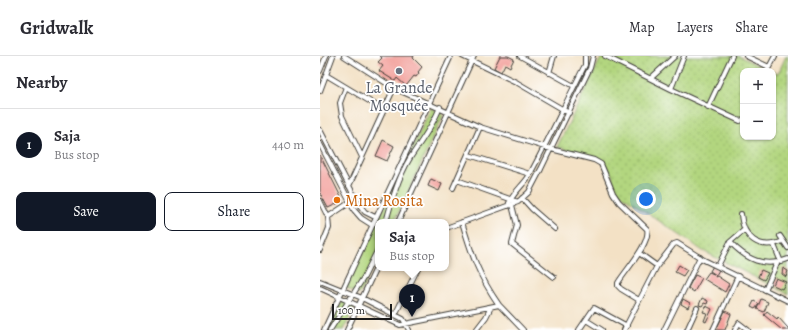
<!DOCTYPE html>
<meta charset="utf-8">
<style>
body{margin:0;font-family:Alegreya,serif;background:#f2f2f3;color:#2b2b33}
.controls{position:absolute;right:12px;top:12px;display:grid;overflow:hidden;border-radius:8px;box-shadow:0 1px 3px #0004}
.controls button{width:36px;height:36px;display:grid;place-items:center;padding:0;border:0;border-bottom:1px solid #e1e1e2;background:#fff;color:#2b2b33;font:20px sans-serif}
.scale{position:absolute;left:12px;bottom:10px;width:60px;box-sizing:border-box;padding-left:4px;border:2px solid #1c1c1c;border-top:0;font-size:11px;line-height:14px;white-space:nowrap;color:#1c1c1c;-webkit-text-stroke:3px #fff;paint-order:stroke}
.you{position:absolute;left:326px;top:143px;width:14px;height:14px;margin:-10px;border:3px solid #fff;border-radius:50%;background:#1a73e8;box-shadow:0 0 0 6px #1a73e833}
.badge{display:grid;place-items:center;width:26px;height:26px;border-radius:50%;background:#111827;color:#fff;font-size:13px;font-weight:700}
.pin{position:absolute;translate:-50% -33px;filter:drop-shadow(0 1px 2px #0008)}
.pin::after{content:'';position:absolute;top:21px;width:14px;height:12px;background:inherit;clip-path:polygon(0 0,100% 0,50% 100%)}
.popup{position:absolute;left:55px;top:163px;width:74px;height:52px;box-sizing:border-box;display:grid;place-content:center;border-radius:8px;background:#fff;filter:drop-shadow(0 1px 3px #0005);font-size:13px;white-space:nowrap;color:#7c7c81}
.popup b{font-size:15px;color:#2b2b33}
.popup::after{content:'';position:absolute;left:50%;top:100%;margin-left:-8px;border:8px solid transparent;border-top-color:#fff}
.list{margin:0;padding:0;list-style:none}
h2{display:flex;justify-content:space-between;align-items:center;height:52px;margin:0;padding:0 16px;font-size:17px}
h2 small{font-size:13px;font-weight:400;color:#7c7c81}
.list li{display:grid;grid-template-columns:26px 1fr auto;gap:12px;align-items:center;box-sizing:border-box;height:72px;padding:0 16px;border-top:1px solid #e1e1e2}
.list b{display:block;font-size:15px;white-space:nowrap}
.list p{margin:0;font-size:13px;white-space:nowrap;color:#7c7c81}
.list em{font-size:13px;font-style:normal;color:#7c7c81}
.actions{display:flex;gap:8px;padding:12px 16px}
.actions a{flex:1;padding:9px 0;border:1px solid #111827;border-radius:8px;text-align:center;font-size:14px;color:#111827}
.actions .main{background:#111827;color:#fff}
.map{position:relative;flex:none;width:468px;height:274px;overflow:hidden}
header{display:flex;align-items:center;gap:24px;box-sizing:border-box;height:56px;padding:0 20px;background:#fff;border-bottom:1px solid #e1e1e2}
header strong{font-size:19px}
nav{display:flex;gap:22px;margin-inline-start:auto;font-size:14px}
main{display:flex}
aside{flex:1;background:#fff}
.map>svg:first-child{display:block}
</style>
<header>
<strong>Gridwalk</strong>
<nav><a>Map</a><a>Layers</a><a>Share</a></nav>
</header>
<main>
<aside>
<h2>Nearby<small></small></h2>
<ul class="list">
<li><span class="badge">1</span><div><b>Saja</b><p>Bus stop</p></div><em>440 m</em></li>
</ul>
<div class="actions"><a class="main">Save</a><a>Share</a></div>
</aside>
<div class="map">
<svg width="468" height="274" viewBox="0 0 468 274">
<defs>
<pattern id="grass-dots" width="8" height="8" patternUnits="userSpaceOnUse"><rect width="8" height="8" fill="#b2d67f"/><path d="M2 2h.1M6 6h.1" fill="none" stroke="#98b76d" stroke-width="1.8" stroke-linecap="round"/></pattern>
</defs>
<rect width="100%" height="100%" fill="#fff"/>
<filter id="ink" filterUnits="userSpaceOnUse"><feTurbulence type="fractalNoise" baseFrequency=".025" numOctaves="2"/><feDisplacementMap in="SourceGraphic" scale="8" xChannelSelector="R" yChannelSelector="G"/><feConvolveMatrix kernelMatrix="1 2 1 2 8 2 1 2 1" color-interpolation-filters="sRGB"/></filter>
<filter id="wash" filterUnits="userSpaceOnUse"><feTurbulence type="fractalNoise" baseFrequency=".012" numOctaves="4" result="noise"/><feDisplacementMap in="SourceGraphic" scale="16" xChannelSelector="R" yChannelSelector="G"/><feGaussianBlur stdDeviation="0.9" result="paint"/><feColorMatrix in="noise" values="0 0 0 0 0 0 0 0 0 0 0 0 0 0 0 0 0 1.4 0 .05"/><feComposite in="paint" operator="in"/></filter>
<g filter="url(#wash)">
<rect width="100%" height="100%" fill="#f3e1c5"/>
<path fill="url(#grass-dots)" stroke="#67794e" d="M285,0H419L449,15H423V81H453V16L458,18L466,0H468V238L383,195L294,134L292,119L283,104L237,91L280,4Z"/>
<path fill="#b2d67f" stroke="#67794e" d="M111,52L122,57L123,60L74,166H58V200L41,236L39,238L28,233L27,230Z
M22,245L34,251L24,274H8Z"/>
<g id="blocks">
<path fill="#f19792" d="M60,0H94L93,2L102,11L98,16L99,17L96,21L94,20L86,30L77,22L75,25L59,15L63,10L58,6L62,2Z
M180,0H188L194,3L190,11L185,8L181,16L174,12Z
M63,84L74,90L67,105L56,100Z
M0,99L23,145L8,152L0,137Z
M111,123L122,128L119,135L108,130Z
M359,209L367,214L363,220L355,216Z
M393,210L399,214L396,219L395,221L397,220L409,228L405,236L384,223L389,216L396,219L390,215Z
M463,212L468,215L466,221L462,218Z
M441,214L448,217L444,224L438,221Z
M375,219L382,222L374,236L368,232Z
M456,222L466,226L462,233L453,229Z
M382,242L388,245L387,248L384,247L382,250L379,249Z
M363,243L370,247L368,252L361,248Z
M441,243L448,246L444,256L437,253Z
M434,245L439,248L435,253L431,251Z
M386,250L392,253L386,266L384,265L387,257L383,256Z
M405,255L411,258L405,274H396Z
M447,255L457,263L458,261L468,272V274H462L444,259Z"/>
</g>
</g>
<g filter="url(#ink)">
<use href="#blocks" fill-opacity="0" stroke="#3c3a35" stroke-width="1"/>
<g fill="none" stroke-linecap="round" stroke-linejoin="round">
<defs>
<path id="minor" d="M24,0L74,32L160,71L231,93L274,104L281,108L293,137L299,146L327,173C331,187 305,215 298,227V230L301,233L319,244
M142,0L196,26L249,57
M200,0L254,30
M285,0L351,33L420,65L423,64
M426,0L449,11
M0,15L6,0
M447,15L455,0
M229,17L234,0
M6,19L64,54
M331,22L355,0
M26,31L20,47L22,60L42,101
M351,33L364,0
M0,35L13,0
M388,51L412,0
M0,74L38,147L45,156L55,161
M0,88L34,154L41,162L52,169
M149,99L210,118
M137,124L198,146
M29,130L74,32
M133,132L160,71
M202,142L212,153L235,173
M0,145L8,161
M192,149L197,169L192,188L234,221
M188,150C191,138 203,130 209,120C229,83 246,46 265,9V0
M421,158C423,182 439,195 463,185
M66,166C72,144 78,122 90,102C101,85 113,70 120,51
M78,166L154,0
M142,166C152,200 159,220 179,249
M126,172L198,146L209,136L221,113L270,12L273,0
M460,180L468,192
M410,186C427,204 444,212 468,203
M454,189L461,206
M0,194L9,172L8,161L29,147
M319,197L337,210L354,188L357,187L384,204L468,245
M398,210L410,186L424,174
M0,225L42,242L83,263L89,274
M0,232L80,269L179,249L203,274
M445,234L457,207
M75,259L98,212
M266,264L282,274
M4,274L131,0
M10,274L44,221L58,193
M27,274L58,208
M156,274L166,261L171,251
M259,274L274,252L307,270
M304,274L337,210
M344,274L380,201
M367,274L377,252
M393,274L418,220
M415,274L419,267L428,274"/>
</defs>
<use href="#minor" stroke="#3c3a35" stroke-width="6"/>
<use href="#minor" stroke="#fff" stroke-width="4"/>
</g>
</g>
<circle fill="#6b7280" stroke="#fff" stroke-width="1.5" cx="79" cy="15" r="4"/>
<circle fill="#e8710a" stroke="#fff" stroke-width="1.5" cx="17" cy="144" r="4"/>
<g text-anchor="middle" stroke-width="3.5" stroke-linejoin="round" paint-order="stroke">
<g font-size="16" fill="#5b616d" stroke="#fff">
<text x="79" y="37">La Grande<tspan x="79" dy="18">Mosquée</tspan></text>
</g>
<g font-size="16" fill="#c56008" stroke="#fff" text-anchor="start">
<text x="25" y="150">Mina Rosita</text>
</g>
</g>
</svg>
<div class="controls">
<button>+</button>
<button>−</button>
</div>
<div class="scale">100 m</div>
<div class="you"></div>
<div class="pin badge" style="left:92px;top:261px">1</div>
<div class="popup"><b>Saja</b>Bus stop</div>
</div>
</main>
